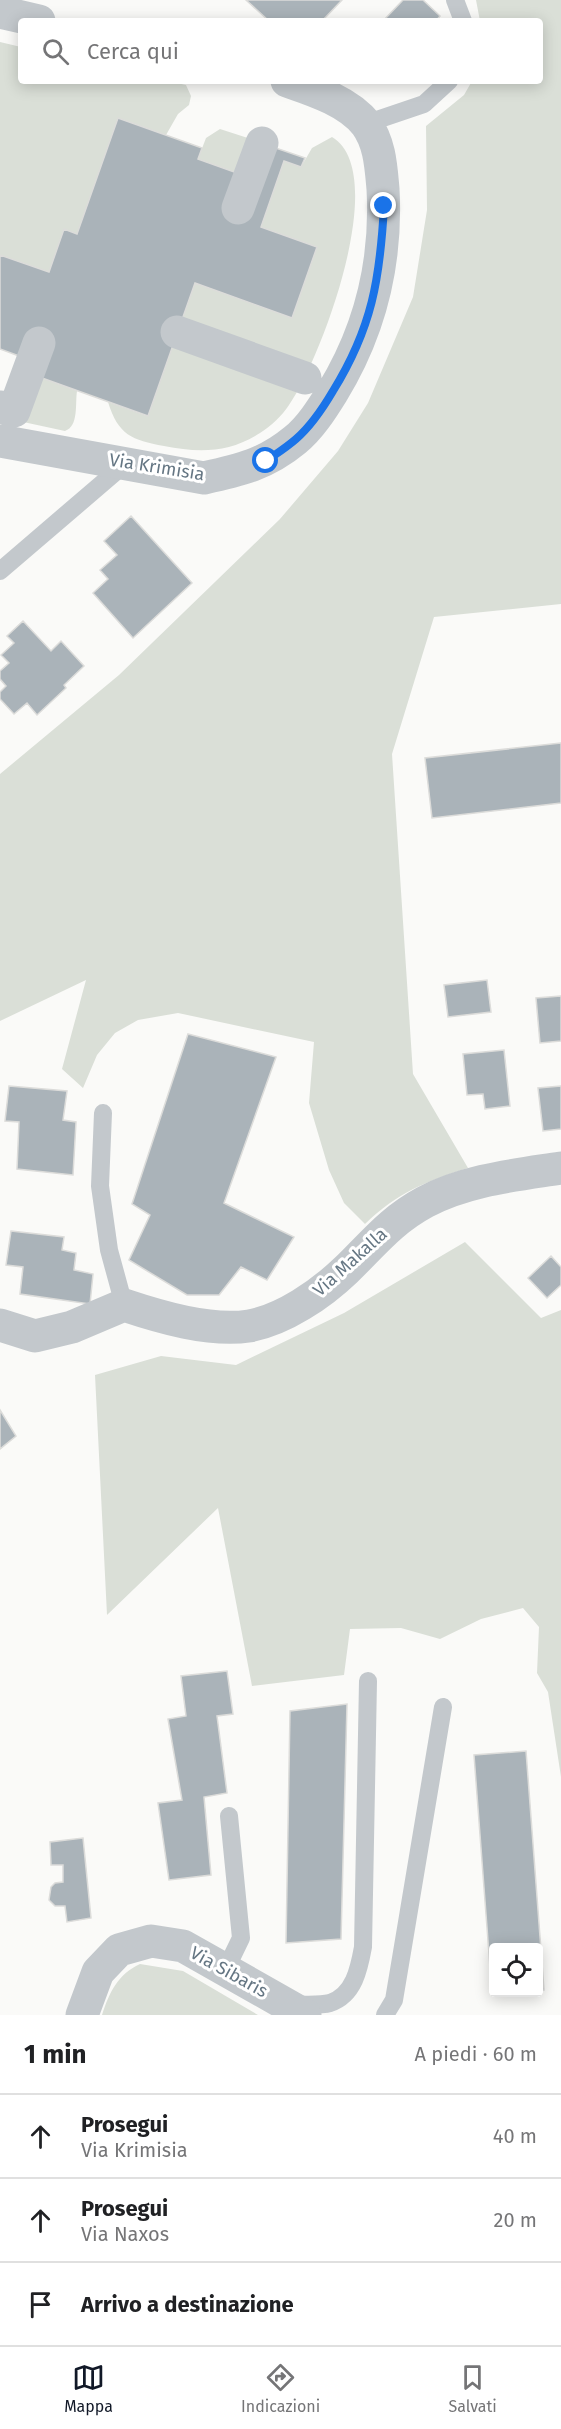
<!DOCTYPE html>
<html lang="it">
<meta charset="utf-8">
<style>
body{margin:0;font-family:"Fira Sans",sans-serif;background:#f6f6f6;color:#202124}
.controls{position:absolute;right:18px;bottom:18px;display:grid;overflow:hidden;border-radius:6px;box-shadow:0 3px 15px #0003}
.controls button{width:54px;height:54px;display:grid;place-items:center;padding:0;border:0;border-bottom:2px solid #e0e0e0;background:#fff;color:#202124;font:30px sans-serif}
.stop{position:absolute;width:18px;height:18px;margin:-14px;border:4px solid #1a73e8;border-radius:50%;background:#fff}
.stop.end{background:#1a73e8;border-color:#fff;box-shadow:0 2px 6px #0008}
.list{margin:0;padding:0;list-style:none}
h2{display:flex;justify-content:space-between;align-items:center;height:78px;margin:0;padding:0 24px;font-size:26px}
h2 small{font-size:20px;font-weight:400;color:#757577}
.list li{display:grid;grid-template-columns:39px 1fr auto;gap:18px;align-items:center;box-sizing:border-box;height:84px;padding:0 24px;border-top:2px solid #e0e0e0}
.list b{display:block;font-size:22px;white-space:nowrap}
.list p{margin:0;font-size:20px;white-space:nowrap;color:#757577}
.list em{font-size:20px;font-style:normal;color:#757577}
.icon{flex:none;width:33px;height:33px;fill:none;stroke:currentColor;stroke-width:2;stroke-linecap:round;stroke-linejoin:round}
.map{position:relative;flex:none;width:561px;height:2015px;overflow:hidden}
.search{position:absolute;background:#fff;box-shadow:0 3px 15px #0003;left:18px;right:18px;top:18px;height:66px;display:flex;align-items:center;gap:15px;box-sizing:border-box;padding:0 21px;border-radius:6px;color:#757577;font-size:22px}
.sheet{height:330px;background:#fff}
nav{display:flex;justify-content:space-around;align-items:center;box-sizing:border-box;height:84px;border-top:2px solid #e0e0e0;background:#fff;font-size:16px;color:#757577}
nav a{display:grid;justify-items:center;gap:3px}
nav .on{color:#111827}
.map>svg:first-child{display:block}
</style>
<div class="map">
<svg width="561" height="2015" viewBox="0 0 561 2015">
<rect width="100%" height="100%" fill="#fafaf8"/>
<path fill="#dadfd7" d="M476,0H561V604L434,617L392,754L413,1074L468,1168C425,1182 398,1192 365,1224L344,1203L329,1170L309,1103L314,1042L178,1013L138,1020L115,1033L97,1055L83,1088L62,1069L86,980L0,1021V774L119,675L280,519L338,451L368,403L413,297L427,210L426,126L464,95L472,81H540V21H480Z
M0,42L21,47V81H167L186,85L191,96L189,105L178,114L166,135L118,118L77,234L64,229L49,272L0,255Z
M220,129L254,140L234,172L198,159L206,138Z
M332,137C392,173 320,361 289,405C282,416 271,426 260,433C229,453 199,453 164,446C132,440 118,435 108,402L147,416L195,283L292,318L317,247L261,227L284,161L301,167L312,148Z
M42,378L77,391C75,404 79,426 65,431L0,417Z
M465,1242L541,1318L561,1310V1777L548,1692L537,1673L539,1627L523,1608L481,1619L440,1639L401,1628L350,1629L344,1675L252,1686L218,1508L107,1615L95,1375L161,1356L236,1365L344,1313Z
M140,1964L183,1971L258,2015H102C109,1993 118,1974 140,1964Z"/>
<path fill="#aab3b9" stroke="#dcdcda" stroke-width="1.5" d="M246,0H342L322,21H269Z
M403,0H423L440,16L436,21H383Z
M118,118L202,148L198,159L234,172L270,146L305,158L301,167L284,161L261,227L317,247L292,318L195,283L148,416L42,378L19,356L0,349V255L49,272L64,229L77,234Z
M131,516L192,583L133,638L93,593L108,579L100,570L117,555L104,541Z
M23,621L51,651L61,641L84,666L64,685L66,688L37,715L27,703L14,714L0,699V692L6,686L0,679V671L9,663L1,655L14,643L7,636Z
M561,743V803L432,818L425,758Z
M487,980L491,1012L448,1017L444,985Z
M561,996V1041L540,1043L536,998Z
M188,1034L276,1057L224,1203L294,1237L267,1280L241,1267L219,1295H187L129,1260L150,1215L132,1204Z
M504,1050L510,1106L485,1109L483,1094L467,1095L463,1054Z
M9,1086L67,1091L63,1120L76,1122L73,1175L17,1169L19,1122L5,1121Z
M561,1086V1129L543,1131L538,1088Z
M11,1231L64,1237L62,1250L76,1253L74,1270L93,1274L90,1304L20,1294L23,1267L6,1265Z
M551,1256L561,1267V1285L547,1298L528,1278Z
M0,1410L16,1436L0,1449Z
M227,1671L233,1714L217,1716L227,1793L204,1797L211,1875L169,1880L158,1803L182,1800L168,1719L186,1716L181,1676Z
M347,1704L341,1939L286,1943L290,1711Z
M526,1751L544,1990H538V1948H494V1992H512L492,1994L474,1755Z
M83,1838L91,1918L67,1922L65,1906H55L49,1900L51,1887L55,1883L63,1882V1865H51L50,1842Z"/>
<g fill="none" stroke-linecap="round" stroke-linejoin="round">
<path stroke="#c3c8cc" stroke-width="18" d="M455,0L463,21
M365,124L424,104L449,81
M0,571L126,463
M103,1113L100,1186L109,1250L124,1305
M226,1969L241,1938L229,1816
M292,2005C303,2004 319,2006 330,2003C354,1995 359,1969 363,1947L368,1681
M385,2015L394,2000L443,1707"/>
<path stroke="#c3c8cc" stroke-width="33" d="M0,12L39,21
M238,208L262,143
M177,332L305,378
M1,407L14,411L39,343
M0,441L204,478C241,470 266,464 295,440C310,428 322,409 332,393C370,331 387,262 383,189C381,167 380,143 366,124C348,101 313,90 287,81
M0,1325L35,1336L72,1327L124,1305C160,1317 210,1332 249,1326C283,1320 321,1294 346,1270C373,1244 390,1221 425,1202C466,1180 516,1175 561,1168
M82,2015L98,1972L119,1950L151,1941L183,1946L305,2015"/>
</g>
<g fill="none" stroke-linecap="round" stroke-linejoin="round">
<path stroke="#1a73e8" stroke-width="8" d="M266,461C276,454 287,447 296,439C311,426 323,408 333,391C372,328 380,279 384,206"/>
</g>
<g text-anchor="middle" stroke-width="6" stroke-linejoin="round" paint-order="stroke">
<g font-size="18" fill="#657683" stroke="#fff">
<text transform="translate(157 467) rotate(9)" y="6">Via Krimisia</text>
<text transform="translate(350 1262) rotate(-42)" y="6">Via Makalla</text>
<text transform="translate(229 1972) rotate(29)" y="6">Via Sibaris</text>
</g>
</g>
</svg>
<div class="controls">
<button><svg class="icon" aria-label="locate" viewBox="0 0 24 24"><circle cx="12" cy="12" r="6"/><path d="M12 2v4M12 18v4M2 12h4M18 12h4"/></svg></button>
</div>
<div class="stop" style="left:266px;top:461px"></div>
<div class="stop end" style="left:384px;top:206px"></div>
<div class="search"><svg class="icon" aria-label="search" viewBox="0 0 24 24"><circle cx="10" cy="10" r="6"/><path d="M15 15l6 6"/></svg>Cerca qui</div>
</div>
<section class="sheet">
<h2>1 min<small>A piedi · 60 m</small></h2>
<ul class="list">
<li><svg class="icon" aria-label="ahead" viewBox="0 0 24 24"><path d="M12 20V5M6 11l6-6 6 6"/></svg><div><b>Prosegui</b><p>Via Krimisia</p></div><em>40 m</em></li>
<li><svg class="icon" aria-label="ahead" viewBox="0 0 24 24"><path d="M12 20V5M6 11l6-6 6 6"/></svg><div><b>Prosegui</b><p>Via Naxos</p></div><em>20 m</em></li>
<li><svg class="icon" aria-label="arrive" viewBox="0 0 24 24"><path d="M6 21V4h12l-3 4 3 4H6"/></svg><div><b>Arrivo a destinazione</b></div></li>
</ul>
</section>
<nav>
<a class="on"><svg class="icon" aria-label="map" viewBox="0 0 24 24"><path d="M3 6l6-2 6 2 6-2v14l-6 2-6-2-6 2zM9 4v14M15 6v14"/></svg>Mappa</a>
<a><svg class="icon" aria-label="directions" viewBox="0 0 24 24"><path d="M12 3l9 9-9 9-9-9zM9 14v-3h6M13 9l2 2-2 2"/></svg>Indicazioni</a>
<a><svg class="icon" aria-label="saved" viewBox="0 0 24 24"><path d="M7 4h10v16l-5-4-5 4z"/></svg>Salvati</a>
</nav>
